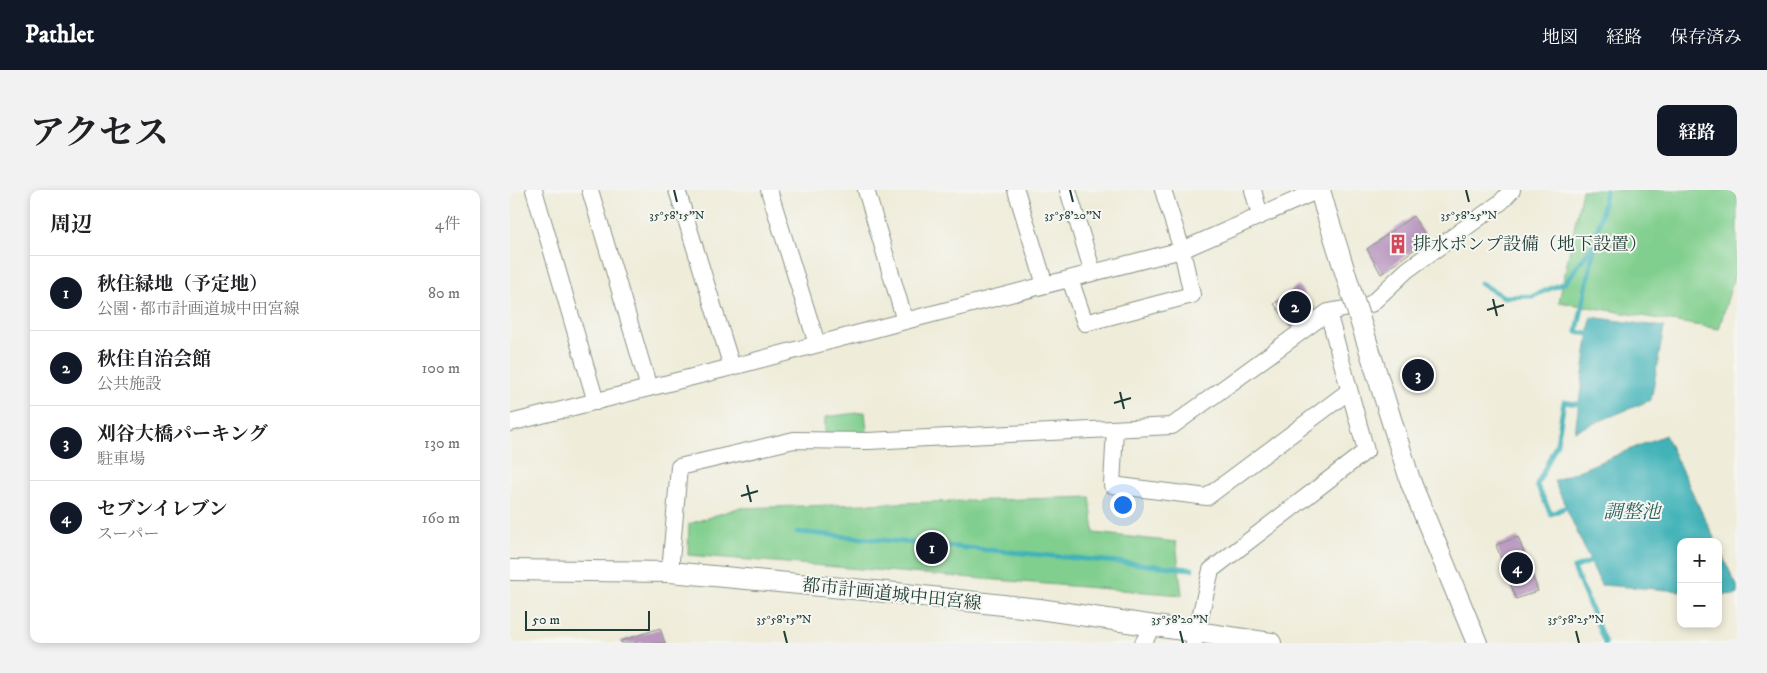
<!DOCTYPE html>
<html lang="ja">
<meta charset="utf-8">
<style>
body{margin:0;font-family:"IM FELL DW Pica","Noto Serif JP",serif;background:#f2f2f2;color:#202124}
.controls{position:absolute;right:15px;bottom:15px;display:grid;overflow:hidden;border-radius:10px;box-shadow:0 2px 8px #0003}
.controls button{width:45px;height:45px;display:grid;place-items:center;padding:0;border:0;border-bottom:1px solid #e0e0e0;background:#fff;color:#202124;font:25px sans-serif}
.scale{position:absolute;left:15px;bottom:12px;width:125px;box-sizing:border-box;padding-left:5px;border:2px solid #1f3d34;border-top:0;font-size:14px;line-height:18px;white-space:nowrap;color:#1f3d34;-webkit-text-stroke:4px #f6f6f2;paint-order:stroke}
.you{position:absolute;left:612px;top:314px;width:18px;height:18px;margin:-12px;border:4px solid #fff;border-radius:50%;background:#1a73e8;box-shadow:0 0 0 8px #1a73e833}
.badge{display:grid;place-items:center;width:32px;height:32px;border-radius:50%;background:#111827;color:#fff;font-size:16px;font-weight:700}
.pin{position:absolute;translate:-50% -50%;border:2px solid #fff;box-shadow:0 1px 5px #0006}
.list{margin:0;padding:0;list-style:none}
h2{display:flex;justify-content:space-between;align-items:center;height:65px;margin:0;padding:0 20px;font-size:21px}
h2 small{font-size:16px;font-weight:400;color:#757577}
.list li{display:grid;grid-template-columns:32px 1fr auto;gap:15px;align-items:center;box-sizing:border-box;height:75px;padding:0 20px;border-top:1px solid #e0e0e0}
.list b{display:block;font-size:19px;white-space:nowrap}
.list p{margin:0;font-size:16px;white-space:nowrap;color:#757577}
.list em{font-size:16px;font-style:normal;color:#757577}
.map{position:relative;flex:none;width:1227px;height:453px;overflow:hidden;border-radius:10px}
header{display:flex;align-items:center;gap:30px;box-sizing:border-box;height:70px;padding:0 25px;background:#111827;color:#fff}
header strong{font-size:24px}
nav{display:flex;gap:28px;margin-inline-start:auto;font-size:18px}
.intro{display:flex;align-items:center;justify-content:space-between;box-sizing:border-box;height:120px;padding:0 30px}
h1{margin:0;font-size:35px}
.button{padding:12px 22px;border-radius:10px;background:#111827;color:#fff;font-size:18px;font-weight:700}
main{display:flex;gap:30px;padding:0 30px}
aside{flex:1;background:#fff;border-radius:10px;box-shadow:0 2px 8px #0003}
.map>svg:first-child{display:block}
</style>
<header>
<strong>Pathlet</strong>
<nav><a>地図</a><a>経路</a><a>保存済み</a></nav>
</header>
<div class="intro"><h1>アクセス</h1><a class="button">経路</a></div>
<main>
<aside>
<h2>周辺<small>4件</small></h2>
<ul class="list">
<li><span class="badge">1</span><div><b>秋住緑地（予定地）</b><p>公園 · 都市計画道城中田宮線</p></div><em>80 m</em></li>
<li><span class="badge">2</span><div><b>秋住自治会館</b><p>公共施設</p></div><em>100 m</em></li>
<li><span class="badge">3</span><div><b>刈谷大橋パーキング</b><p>駐車場</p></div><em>130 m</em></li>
<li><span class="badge">4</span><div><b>セブンイレブン</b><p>スーパー</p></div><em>160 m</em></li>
</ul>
</aside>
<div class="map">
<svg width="1227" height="453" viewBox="0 0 1227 453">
<rect width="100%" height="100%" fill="#f6f6f2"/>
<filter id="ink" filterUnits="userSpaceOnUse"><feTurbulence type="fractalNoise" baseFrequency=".02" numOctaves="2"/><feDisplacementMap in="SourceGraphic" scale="10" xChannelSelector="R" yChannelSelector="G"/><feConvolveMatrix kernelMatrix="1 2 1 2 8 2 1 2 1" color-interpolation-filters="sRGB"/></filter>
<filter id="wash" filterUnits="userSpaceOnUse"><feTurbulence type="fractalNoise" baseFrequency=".0096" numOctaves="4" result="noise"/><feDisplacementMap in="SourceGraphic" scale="20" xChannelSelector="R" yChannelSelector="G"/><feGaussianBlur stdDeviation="1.12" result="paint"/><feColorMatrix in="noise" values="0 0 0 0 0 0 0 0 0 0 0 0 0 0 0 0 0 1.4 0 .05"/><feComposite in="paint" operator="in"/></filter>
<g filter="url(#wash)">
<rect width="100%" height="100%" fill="#efecd9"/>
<path fill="#81cf8e" stroke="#508661" d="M1072,0H1227V76L1209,139L1049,112Z
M355,222L358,251H315V227Z
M580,307L584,343L666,352L672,405L178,365L179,334L228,318Z"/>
<path fill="#41b2b8" stroke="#307876" d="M1081,127L1154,137L1141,210L1065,241Z
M1155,245L1206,352H1171V401L1091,395L1044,291Z
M1208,357L1227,396V405L1208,404Z"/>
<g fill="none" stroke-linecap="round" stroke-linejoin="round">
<path stroke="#41b2b8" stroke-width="5" d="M970,93L994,107L1023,106L1056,92L1083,55
M1084,145L1067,142L1096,0
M1061,315L1041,324L1027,295L1047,253L1054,212L1074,215
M287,342L682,379
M1085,370L1064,378L1095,453"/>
</g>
<g id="blocks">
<path fill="#b997bf" d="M903,26L918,49L871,84L857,59Z
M788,95L805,119L781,137L764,114Z
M1008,347L1028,401L1006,409L986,355Z
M150,438L155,453H111V451Z"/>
</g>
</g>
<g filter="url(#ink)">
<use href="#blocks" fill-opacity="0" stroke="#879486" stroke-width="1"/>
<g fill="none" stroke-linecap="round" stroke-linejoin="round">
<defs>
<path id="minor" d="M24,0L86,212
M80,0L139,198
M167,0L222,177
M259,0L307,154
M356,0L395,131
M506,0L535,95
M558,0L583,83
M743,0L750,26
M560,89L575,133L682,105L672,60L653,0
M818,122L861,114L897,80L991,12L1002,0
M0,233L222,177L395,131L672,60L809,0
M605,239L602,295L697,307L839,201
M160,382L169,277L284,250L358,251L662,236L818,122L856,261L701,380L684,453
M633,453L643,436"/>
<path id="tertiary" d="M810,0L815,18
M901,293L967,453
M0,380L160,382L386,403L529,419L761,453"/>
</defs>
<use href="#minor" stroke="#879486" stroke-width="18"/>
<use href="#tertiary" stroke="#879486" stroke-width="22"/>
<use href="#minor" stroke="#fff" stroke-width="16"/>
<use href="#tertiary" stroke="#fff" stroke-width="20"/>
<defs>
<path id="tertiary-bridge" d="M815,18L901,293"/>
</defs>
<use href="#tertiary-bridge" stroke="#879486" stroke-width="22" stroke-linecap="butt"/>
<use href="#tertiary-bridge" stroke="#fff" stroke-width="20"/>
</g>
</g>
<path fill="none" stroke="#1f3d34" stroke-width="2" d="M164,0L167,12M560,0L563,12M956,0L959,12M983,109L987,126M977,120L994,115M610,202L614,219M604,213L621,208M237,295L241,312M231,306L248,301M274,441L277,453M670,441L673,453M1066,441L1069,453"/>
<defs>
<symbol id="building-bare" viewBox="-9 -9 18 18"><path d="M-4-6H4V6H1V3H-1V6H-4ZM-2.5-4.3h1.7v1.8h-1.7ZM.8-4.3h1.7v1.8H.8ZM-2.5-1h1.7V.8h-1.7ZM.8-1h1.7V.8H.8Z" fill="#d1495b" stroke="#f6f6f2" stroke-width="2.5" paint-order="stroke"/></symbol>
</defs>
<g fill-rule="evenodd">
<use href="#building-bare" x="874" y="40" width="28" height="28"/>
</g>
<g text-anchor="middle" stroke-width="4" stroke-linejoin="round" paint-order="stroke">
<g font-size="18" fill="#1f3d34" stroke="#f6f6f2" text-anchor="start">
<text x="903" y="60">排水ポンプ設備（地下設置）</text>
</g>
<g font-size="18" fill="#1f3d34" stroke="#f6f6f2">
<text transform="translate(382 404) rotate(6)" y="6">都市計画道城中田宮線</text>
</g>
<g font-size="19" font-style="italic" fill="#29605c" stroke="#f6f6f2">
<text x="1122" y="328">調整池</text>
</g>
</g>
<g font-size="12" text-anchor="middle" fill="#1f3d34" stroke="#f6f6f2" stroke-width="4" stroke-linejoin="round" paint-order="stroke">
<text x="167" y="29">35°58'15"N</text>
<text x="563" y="29">35°58'20"N</text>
<text x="959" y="29">35°58'25"N</text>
<text x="274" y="433">35°58'15"N</text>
<text x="670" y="433">35°58'20"N</text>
<text x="1066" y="433">35°58'25"N</text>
</g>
</svg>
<div class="controls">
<button>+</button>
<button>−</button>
</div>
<div class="scale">50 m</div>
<div class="you"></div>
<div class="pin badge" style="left:422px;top:358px">1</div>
<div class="pin badge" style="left:785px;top:117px">2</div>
<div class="pin badge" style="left:908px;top:185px">3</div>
<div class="pin badge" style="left:1007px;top:378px">4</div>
</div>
</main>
